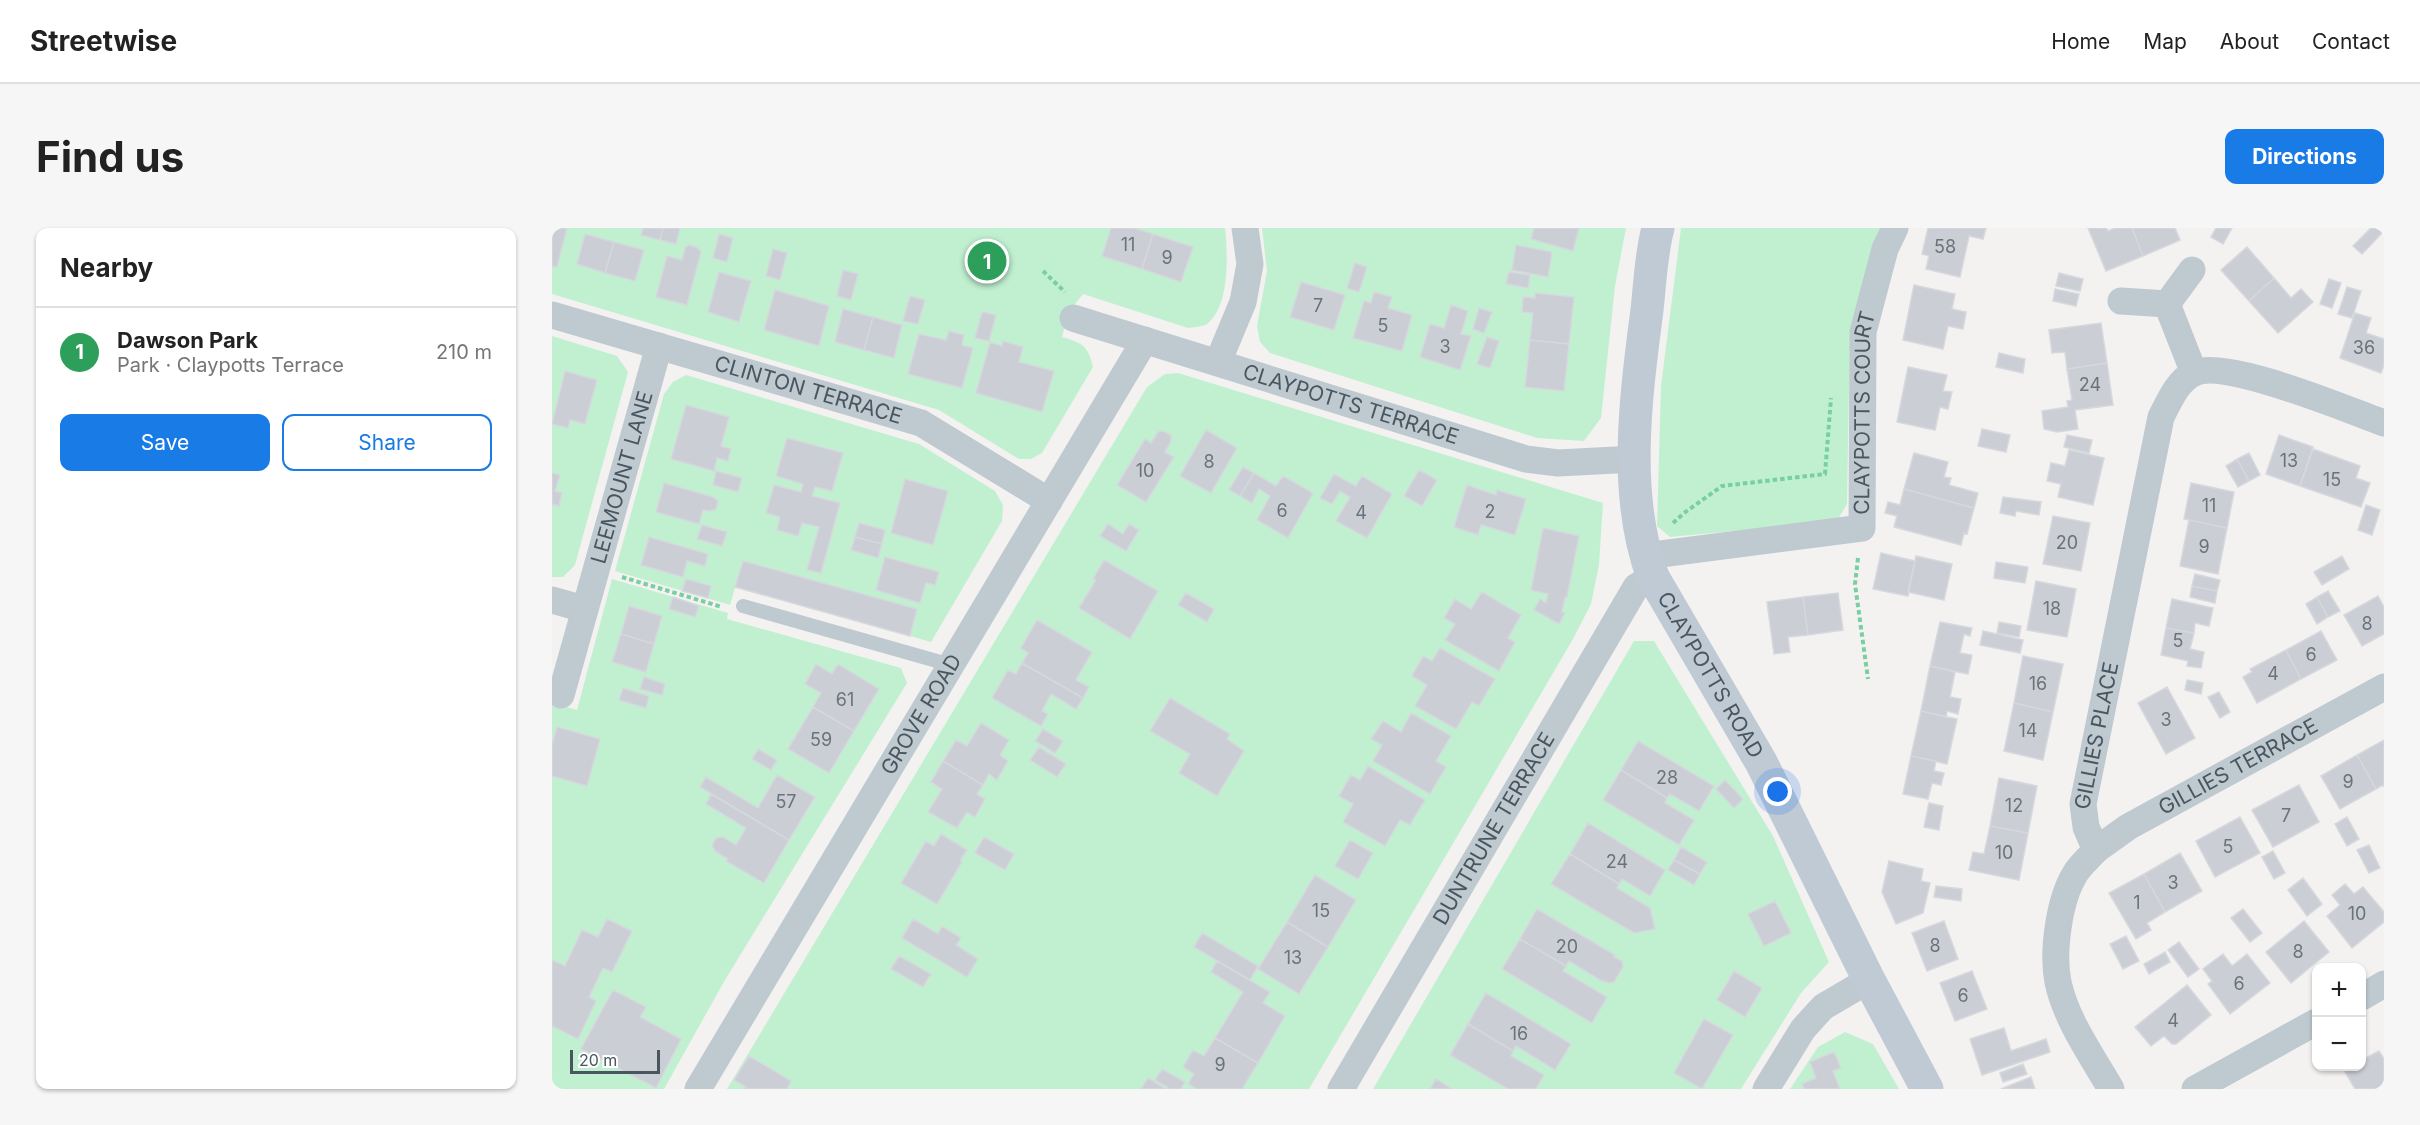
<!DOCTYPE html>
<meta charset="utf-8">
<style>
body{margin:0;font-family:Inter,sans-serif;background:#f6f6f6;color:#222}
.controls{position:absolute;right:18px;bottom:18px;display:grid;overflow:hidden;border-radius:12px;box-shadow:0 2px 4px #0004}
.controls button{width:54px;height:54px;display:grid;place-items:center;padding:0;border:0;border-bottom:2px solid #e0e0e0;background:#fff;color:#222;font:30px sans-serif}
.scale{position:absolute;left:18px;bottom:15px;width:90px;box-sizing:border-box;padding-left:6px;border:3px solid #49555f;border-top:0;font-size:16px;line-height:21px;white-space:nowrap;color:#49555f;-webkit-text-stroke:4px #fff;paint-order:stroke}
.you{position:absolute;left:1226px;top:564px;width:21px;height:21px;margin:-15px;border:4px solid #fff;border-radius:50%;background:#1a73e8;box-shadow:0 0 0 9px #1a73e833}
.badge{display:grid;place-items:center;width:39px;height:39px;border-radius:50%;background:#197be6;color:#fff;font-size:20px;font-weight:700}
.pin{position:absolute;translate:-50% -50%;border:3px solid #fff;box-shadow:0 2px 6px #0006}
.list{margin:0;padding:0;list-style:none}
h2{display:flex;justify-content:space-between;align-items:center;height:78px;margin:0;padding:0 24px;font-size:26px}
h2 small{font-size:20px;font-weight:400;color:#767676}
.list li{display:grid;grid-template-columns:39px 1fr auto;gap:18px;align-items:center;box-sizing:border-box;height:90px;padding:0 24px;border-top:2px solid #e0e0e0}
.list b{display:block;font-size:22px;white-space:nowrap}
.list p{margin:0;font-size:20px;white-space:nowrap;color:#767676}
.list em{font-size:20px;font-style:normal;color:#767676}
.actions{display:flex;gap:12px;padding:18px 24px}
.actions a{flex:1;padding:14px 0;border:2px solid #197be6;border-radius:12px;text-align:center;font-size:21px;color:#197be6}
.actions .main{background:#197be6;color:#fff}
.map{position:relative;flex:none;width:1832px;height:861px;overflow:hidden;border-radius:12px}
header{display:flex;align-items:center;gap:36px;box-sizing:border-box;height:84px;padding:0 30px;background:#fff;border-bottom:2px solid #e0e0e0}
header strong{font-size:28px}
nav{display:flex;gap:33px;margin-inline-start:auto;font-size:21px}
.intro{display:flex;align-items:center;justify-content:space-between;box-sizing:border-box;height:144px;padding:0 36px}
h1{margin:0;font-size:42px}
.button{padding:15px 27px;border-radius:12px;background:#197be6;color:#fff;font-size:21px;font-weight:700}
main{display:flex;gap:36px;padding:0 36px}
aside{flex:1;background:#fff;border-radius:12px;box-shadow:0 2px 4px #0004}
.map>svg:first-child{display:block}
</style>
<header>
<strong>Streetwise</strong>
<nav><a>Home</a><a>Map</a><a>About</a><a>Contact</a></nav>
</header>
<div class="intro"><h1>Find us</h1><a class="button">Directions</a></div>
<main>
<aside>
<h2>Nearby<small></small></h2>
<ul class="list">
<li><span class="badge" style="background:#2e9e5b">1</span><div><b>Dawson Park</b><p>Park · Claypotts Terrace</p></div><em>210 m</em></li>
</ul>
<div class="actions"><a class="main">Save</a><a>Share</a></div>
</aside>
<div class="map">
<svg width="1832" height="861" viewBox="0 0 1832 861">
<rect width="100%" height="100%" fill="#f4f1f1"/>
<path fill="#c1f0d1" d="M0,0H673C676,25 678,79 655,96C650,99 642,99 636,100L531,66L517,84L510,109C530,115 536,117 541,139L490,225L479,231H467L387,182L0,66Z
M710,0H1074L1063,58L1049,190L1032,213L985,210L718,125L708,114L705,98L715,43Z
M1129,0H1329L1298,101L1295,276L1285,293L1118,309L1105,298L1109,158Z
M0,108L65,128L76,144L23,337L11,349H0Z
M626,145L1051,275L1047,337L1039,376L1021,411L757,861H175L595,159L613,146Z
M134,147L367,216L443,263L451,277L450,293L379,414L358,408L365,381L191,333L178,377L63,343L112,166L121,154Z
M60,351L176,385L175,391L349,440L355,455L173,752L112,861H0V475L25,482Z
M1082,413H1102L1221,608L1277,734L1249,765L1189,861H821Z
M1293,804L1321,816L1347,861H1238L1266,819Z"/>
<path fill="#cbced4" stroke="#d5d8dd" stroke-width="1.5" d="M0,0H15L5,39L0,38Z
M91,0H111L108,12L89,7Z
M111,0H128L124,16L108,12Z
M559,0H582L601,6L590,41L550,28Z
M982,0H1027L1021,23L979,11Z
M1376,0H1434L1431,11L1417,8L1408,49L1374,41L1377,28L1370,26Z
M1536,0H1554L1556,3L1563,0H1580L1591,28L1554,43Z
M1580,0H1623L1628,12L1591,28Z
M1664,0H1680L1671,16L1659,9Z
M1819,0H1832V3L1810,26L1801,18Z
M33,6L62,14L53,45L25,36Z
M167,6L181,10L175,34L161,30Z
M601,6L641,19L629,54L590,41Z
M62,14L92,22L83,53L53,45Z
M137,17L146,20L149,24L135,77L104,69L115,28L130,32L133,20Z
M964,17L1000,24L996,49L960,42Z
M1695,19L1722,50L1697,73L1669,42Z
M221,21L235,25L228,52L214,48Z
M803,35L815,39L807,64L795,60Z
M291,42L306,46L299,72L285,68Z
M167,44L199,53L187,94L156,84Z
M957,44L978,47L976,60L954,56Z
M1507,45L1531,51L1528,63L1504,58Z
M1722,50L1739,70L1749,61L1761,74L1726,105L1697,73Z
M1777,51L1789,55L1780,80L1768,76Z
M749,54L793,67L782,102L738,89Z
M1362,57L1403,66L1400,81L1414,84L1411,101L1396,98L1391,121L1351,112Z
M1795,59L1809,63L1800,90L1786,86Z
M1503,61L1527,66L1524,78L1501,73Z
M223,62L277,78L267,118L212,102Z
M822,64L840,69L836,80L860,87L850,123L801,110L812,73L819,75Z
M983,65L1022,69L1017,116L978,112L981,85L970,84L971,69L983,70Z
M358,68L373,72L366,96L351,93Z
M899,77L916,83L909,106L919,108L908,142L868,129L878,96L892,100Z
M927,80L940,84L932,105L921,101Z
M291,81L321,89L312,122L283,114Z
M430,84L444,87L437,113L423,110Z
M1803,85L1819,90L1814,105L1832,111V137L1829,145L1788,130Z
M321,89L350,97L342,130L312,122Z
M1549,95L1555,135L1515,141L1513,124L1500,125L1497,102Z
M397,103L412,107L410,117L421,120L410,160L356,146L367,106L394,112Z
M935,109L947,113L938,140L925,136Z
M978,112L1017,116L1012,163L973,159Z
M451,113L471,119L467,134L502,143L490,184L424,165L438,114L450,118Z
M1447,125L1473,131L1471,145L1444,139Z
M1555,135L1561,177L1523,182L1526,201L1505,204L1492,201L1490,183L1516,179L1515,173L1520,172L1515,141Z
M1356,139L1395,147L1391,163L1400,164L1396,181L1388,179L1383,202L1345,194Z
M13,143L45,152L33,196L18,192L16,200L0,196Z
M134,177L177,189L169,218L179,221L176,233L165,230L162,243L119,231Z
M1430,201L1458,207L1454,224L1426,218Z
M654,202L685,220L659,265L628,248Z
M611,203L619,207V213L613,224L622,229L594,274L565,257L593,211L599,215L606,204Z
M1515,207L1540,212L1537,225L1512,219Z
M1727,207L1761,219L1748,258L1714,246Z
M235,210L291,225L280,263L263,259L260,268L288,275L269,345L255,342L267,299L250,295L246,308L225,302L228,289L214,285L222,257L249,264L251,256L224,248Z
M1761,221L1808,238L1804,250L1818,255L1809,279L1748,258Z
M1517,222L1552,230L1541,277L1506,269L1509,256L1495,253L1499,235L1513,238Z
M1362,225L1396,234L1392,249L1399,250L1397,257L1426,265L1422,280L1352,261Z
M1697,225L1708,247L1697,253L1685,231Z
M1685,231L1697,253L1686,259L1674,238Z
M691,239L702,245L688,268L677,262Z
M867,242L885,252L870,278L852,268Z
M164,243L190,250L186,264L161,257Z
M0,245L8,247L3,263L10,265L7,278L0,276Z
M702,245L724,258L731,248L761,265L736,310L705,292L718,268L707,261L700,275L688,268Z
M782,246L804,258L810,248L840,266L815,310L784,293L798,269L788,263L780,276L768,270Z
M353,251L396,263L381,317L339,305Z
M112,255L161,269L166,273L164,281L158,283L151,282L147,296L104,284Z
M1639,255L1682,264L1675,300L1632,291Z
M915,257L944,267L945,262L974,271L963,307L929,297L926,307L902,299Z
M1352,261L1422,280L1415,306L1412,305L1409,317L1342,299L1345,288L1333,285L1336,274L1348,277Z
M1451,269L1489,274L1487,287L1464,283L1463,288L1448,285Z
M1814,277L1828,282L1820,307L1806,302Z
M1501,288L1538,295L1529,343L1491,336Z
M1637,292L1675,300L1666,346L1628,338Z
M307,295L333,302L330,316L303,309Z
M556,296L571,306L577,296L587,302L574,323L548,308Z
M150,297L175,304L170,318L145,311Z
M991,300L1027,308L1015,369H1013L1010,384L1013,385L1007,396L982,382L988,371L994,375L996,366L979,362Z
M97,309L156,326L153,338L135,333L131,349L89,337Z
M303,309L330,316L326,330L299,322Z
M1329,325L1363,333L1356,368L1321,361Z
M1364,328L1400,336L1392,372L1356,364Z
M1790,328L1797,341L1770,357L1762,344Z
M333,329L387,344L383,357L374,355L368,375L324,362Z
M552,332L606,363L578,411L527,380L544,352L541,351Z
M191,333L365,381L358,408L183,359Z
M1444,334L1476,339L1473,355L1442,350Z
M1643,346L1668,352L1665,363L1640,358Z
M134,351L159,358L156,370L130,363Z
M1484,353L1524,361L1515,409L1475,402Z
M1640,358L1665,363L1663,375L1638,369Z
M1776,363L1788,383L1776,389L1765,369Z
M930,364L969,387L956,410L963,414L947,443L893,412L903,396L892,390L903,371L919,381Z
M634,365L662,381L655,394L626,377Z
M1286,365L1291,402L1256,407L1251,369Z
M1826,368L1832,379V406L1810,418L1792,387Z
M121,369L147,378L143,389L117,381Z
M1251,369L1256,407L1236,409L1238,424L1222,426L1215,374Z
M1765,369L1776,389L1765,396L1754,376Z
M1620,371L1661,380L1657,398L1643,395L1642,405L1614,400Z
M77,378L110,388L102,416L69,406Z
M485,392L540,424L524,452L537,459L531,470L470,435L476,425L469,420Z
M1388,394L1420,400L1418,408L1412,406L1408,425L1420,427L1416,446L1378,438Z
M1447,394L1469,398L1467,409L1445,405Z
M1614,400L1642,405L1638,421L1652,424L1649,440L1635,438L1636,433L1609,427Z
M1431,403L1471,412L1468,425L1428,417Z
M1769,403L1785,432L1749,451L1734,422Z
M69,406L102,416L94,444L60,434Z
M888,420L943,451L927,478L920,474L904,501L863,478L875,457L860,448L871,428L880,433Z
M1734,422L1749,451L1705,475L1691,449L1700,444L1698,441Z
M1471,428L1511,436L1501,484L1462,475Z
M470,435L531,470L524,481L499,466L490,483L496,486L489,498L440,470L456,442L464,446Z
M264,436L280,446L286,436L327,461L302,503L261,479L269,465L253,456Z
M1378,438L1403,444L1398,469L1409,471L1406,486L1395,483L1394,489L1369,483Z
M92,449L113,456L110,467L88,461Z
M1635,452L1651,455L1649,466L1633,462Z
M1615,459L1643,510L1614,526L1586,475Z
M71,460L97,468L94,480L67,472Z
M1667,464L1678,484L1668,490L1656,469Z
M618,470L678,506L675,511L692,523L665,568L627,545L638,526L598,503Z
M1462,475L1501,484L1491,532L1452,523Z
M261,479L302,503L277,545L236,521Z
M1369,483L1405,491L1395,536L1359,528Z
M859,485L899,508L884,533L894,539L878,566L821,533L830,517L819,511L831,493L849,504Z
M429,495L457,512L448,527L456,533L445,552L437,546L431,557L391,533L404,512L415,518Z
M5,499L48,511L35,558L0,548V517Z
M491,501L511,513L503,525L483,513Z
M1832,512V559L1831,557L1824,561L1805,527Z
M1086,513L1162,558L1147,583L1118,566L1115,570L1069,542Z
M487,519L514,536L505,549L478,532Z
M206,521L225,532L219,542L200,531Z
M1805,527L1824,561L1788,581L1769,548Z
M1359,528L1384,533L1382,543L1392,545L1389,557L1380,555L1376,571L1351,566Z
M391,533L431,557L425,566L433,571L423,589L415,584L405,600L376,584L390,561L379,554Z
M816,538L873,572L858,597L848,592L833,618L791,594L801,576L787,568L799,547L808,552Z
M1069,542L1115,570L1113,575L1142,592L1127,617L1051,572Z
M225,547L263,569L237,612L148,559L154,549L206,580Z
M1447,550L1485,558L1476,605L1438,598Z
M1173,552L1191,571L1182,580L1164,561Z
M1747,557L1767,594L1721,619L1700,582Z
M159,566L237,612L212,655L174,633L176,631L163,623L160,617L164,610L171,609L184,617L194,600L154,576Z
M1377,575L1391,578L1387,602L1372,599Z
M1688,589L1708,625L1663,649L1644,613Z
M1795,589L1807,611L1795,618L1783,596Z
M1036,595L1113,642L1098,668L1070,651L1067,656L1018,626Z
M1438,598L1476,605L1467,652L1417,642L1421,624L1432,626Z
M389,606L415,622L408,633L410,634L385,676L349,655L374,613L382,618Z
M432,609L462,626L453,642L423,625Z
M798,612L821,625L806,651L783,638Z
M1817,617L1828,640L1817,645L1805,622Z
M1129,619L1155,634L1148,646L1122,632Z
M1721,623L1733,645L1722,651L1710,629Z
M1628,625L1650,663L1613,684L1592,646Z
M1018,626L1067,656L1065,660L1098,680L1103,701L1082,705L999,656Z
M1122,632L1148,646L1142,657L1116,642Z
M1337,633L1371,641L1369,653L1378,655L1371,685L1344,696L1330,664Z
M1592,646L1613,684L1595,695L1599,702L1584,711L1557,665Z
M763,647L804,672L776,719L735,694Z
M1751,650L1770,676L1755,688L1736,662Z
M1793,656L1802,666L1811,659L1832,684V694L1800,720L1775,688L1788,677L1780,667Z
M1384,658L1410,661L1409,673L1382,669Z
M1223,673L1239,705L1212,718L1196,686Z
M985,681L1063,727L1062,729L1070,733L1071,739L1062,754L1057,755L1048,752L1017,733L1014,738L968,711Z
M1691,681L1710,705L1698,714L1679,690Z
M55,691L80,703L60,744L51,740L37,769L44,773L26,811L0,798V732L13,738L30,702L46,709Z
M361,691L386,706L390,698L409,710L404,717L426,731L415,749L350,710Z
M1392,693L1406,731L1375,743L1360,705Z
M1752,693L1777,724L1739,755L1714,724Z
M735,694L776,719L747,766L706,741Z
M650,705L706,738L698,752L642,719Z
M1574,708L1587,733L1571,741L1558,716Z
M968,711L1014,738L1011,743L1055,769L1040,795L950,741Z
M1627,714L1647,741L1636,749L1616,722Z
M1613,724L1618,734L1597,746L1592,736Z
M1671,726L1680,738L1695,726L1718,755L1678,786L1656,756L1660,753L1651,741Z
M347,728L379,746L371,759L339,741Z
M665,733L718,764L711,775L733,788L706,835L663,810L691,764L659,744Z
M1182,743L1210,760L1193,789L1165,772Z
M1420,743L1435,781L1403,793L1388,755Z
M1635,757L1659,787L1624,816H1620L1612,808L1599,818L1583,799Z
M61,762L94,779L88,789L129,811L104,860L29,821Z
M934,765L1019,816L1003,842L964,818L961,823L916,796Z
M1152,791L1181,807L1150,861L1122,845Z
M916,796L961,823L959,828L992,847L984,861H956L898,827Z
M1452,800L1459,823L1494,811L1498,824L1430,847L1418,811Z
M663,810L706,835L690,861H645L636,856L642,846L631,839L641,822L652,828Z
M1827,823L1832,831V861H1803L1792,842L1798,838H1810V832Z
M1282,824L1289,840L1281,843L1288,861H1252L1250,856L1264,850L1258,834Z
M197,828L239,853L235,861H192L194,859L182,852Z
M1471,836L1475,846L1451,854L1448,845Z
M610,841L633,854L629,861H618L603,852Z
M1479,849L1483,861H1449Z
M596,850L614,861H589Z
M884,851L900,861H878Z"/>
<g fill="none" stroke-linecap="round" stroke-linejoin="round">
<path stroke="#78cfa0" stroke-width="4" stroke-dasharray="4.5 3" stroke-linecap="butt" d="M491,43L513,64
M1121,295L1132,285L1170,258L1273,246L1279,170
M1306,330L1303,356L1316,451
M70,349L170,379"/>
<path stroke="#bfc9d0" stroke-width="14" d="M191,378L399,437"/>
<g stroke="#bfc9d0" stroke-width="27">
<path d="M1569,73L1615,76L1640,42"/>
<path d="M1615,76L1642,145"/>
<path id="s1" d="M0,87L369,195L497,273"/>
<path id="s2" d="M521,90L974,231L1006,235L1083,231"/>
<path d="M666,134L691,74L698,36L693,0"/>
<path id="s3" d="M1093,328L1310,300L1311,104L1333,21L1343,0"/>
<path d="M0,372L32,381"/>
<path id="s4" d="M9,467L107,118"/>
<path id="s5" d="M1544,622L1576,599L1832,459"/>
<path d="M1810,769L1832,756"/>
<path id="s6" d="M146,861L593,112"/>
<path id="s7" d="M789,861L1084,359L1101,349"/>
<path d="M1214,861L1251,801L1271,779L1317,752"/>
<path id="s8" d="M1559,861C1540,828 1514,792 1506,754C1500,724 1507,672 1523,646C1528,637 1538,629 1544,622L1534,599L1531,576L1609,189C1617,174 1625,153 1642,145C1673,130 1796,182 1832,195"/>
<path d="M1643,861L1764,794"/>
</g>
<path stroke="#bfcad5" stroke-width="33" id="s9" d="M1106,0C1099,26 1098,55 1095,82C1084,167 1070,267 1101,349L1209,534L1317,752L1375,861"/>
</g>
<g text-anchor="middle" stroke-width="4.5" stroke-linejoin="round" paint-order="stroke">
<g font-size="18" fill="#6a737c">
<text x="576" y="23">11</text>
<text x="1393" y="25">58</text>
<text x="615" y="36">9</text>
<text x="766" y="84">7</text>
<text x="831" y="104">5</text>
<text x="893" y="125">3</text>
<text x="1812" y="126">36</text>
<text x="1538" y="163">24</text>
<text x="1737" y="239">13</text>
<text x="657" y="240">8</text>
<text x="593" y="249">10</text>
<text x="1780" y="258">15</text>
<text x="1657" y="284">11</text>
<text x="730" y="289">6</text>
<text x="938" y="290">2</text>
<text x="809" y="291">4</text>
<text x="1515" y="321">20</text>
<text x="1652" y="325">9</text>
<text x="1500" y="387">18</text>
<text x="1815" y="402">8</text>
<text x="1626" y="419">5</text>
<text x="1759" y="433">6</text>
<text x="1721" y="452">4</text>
<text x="1486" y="462">16</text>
<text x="293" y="478">61</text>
<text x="1614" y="498">3</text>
<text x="1476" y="509">14</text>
<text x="269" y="518">59</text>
<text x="1115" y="556">28</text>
<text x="1796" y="560">9</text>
<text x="234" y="580">57</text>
<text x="1462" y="584">12</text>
<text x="1734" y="594">7</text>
<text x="1676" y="625">5</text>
<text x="1452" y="631">10</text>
<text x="1065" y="640">24</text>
<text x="1621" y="661">3</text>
<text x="1585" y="681">1</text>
<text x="769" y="689">15</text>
<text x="1805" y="692">10</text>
<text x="1383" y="724">8</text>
<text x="1015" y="725">20</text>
<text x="1746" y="730">8</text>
<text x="741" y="736">13</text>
<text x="1687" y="762">6</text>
<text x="1411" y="774">6</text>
<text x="1621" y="799">4</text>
<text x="967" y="812">16</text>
<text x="668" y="843">9</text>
</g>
<g font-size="21" fill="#49555f" stroke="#fff">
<text dy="7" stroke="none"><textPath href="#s1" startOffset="267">CLINTON TERRACE</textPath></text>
<text dy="7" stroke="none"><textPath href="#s2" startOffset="291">CLAYPOTTS TERRACE</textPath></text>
<text dy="7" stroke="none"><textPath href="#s3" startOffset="334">CLAYPOTTS COURT</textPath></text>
<text dy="7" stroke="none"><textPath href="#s4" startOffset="226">LEEMOUNT LANE</textPath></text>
<text dy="7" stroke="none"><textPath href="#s9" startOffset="466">CLAYPOTTS ROAD</textPath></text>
<text dy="7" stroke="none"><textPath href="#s6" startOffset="436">GROVE ROAD</textPath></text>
<text dy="7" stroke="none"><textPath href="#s8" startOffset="381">GILLIES PLACE</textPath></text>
<text dy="7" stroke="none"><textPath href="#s5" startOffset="165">GILLIES TERRACE</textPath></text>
<text dy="7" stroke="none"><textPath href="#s7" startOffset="302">DUNTRUNE TERRACE</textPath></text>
</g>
</g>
</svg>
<div class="controls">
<button>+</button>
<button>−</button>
</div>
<div class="scale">20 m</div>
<div class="you"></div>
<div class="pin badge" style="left:435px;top:33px;background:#2e9e5b">1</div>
</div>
</main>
